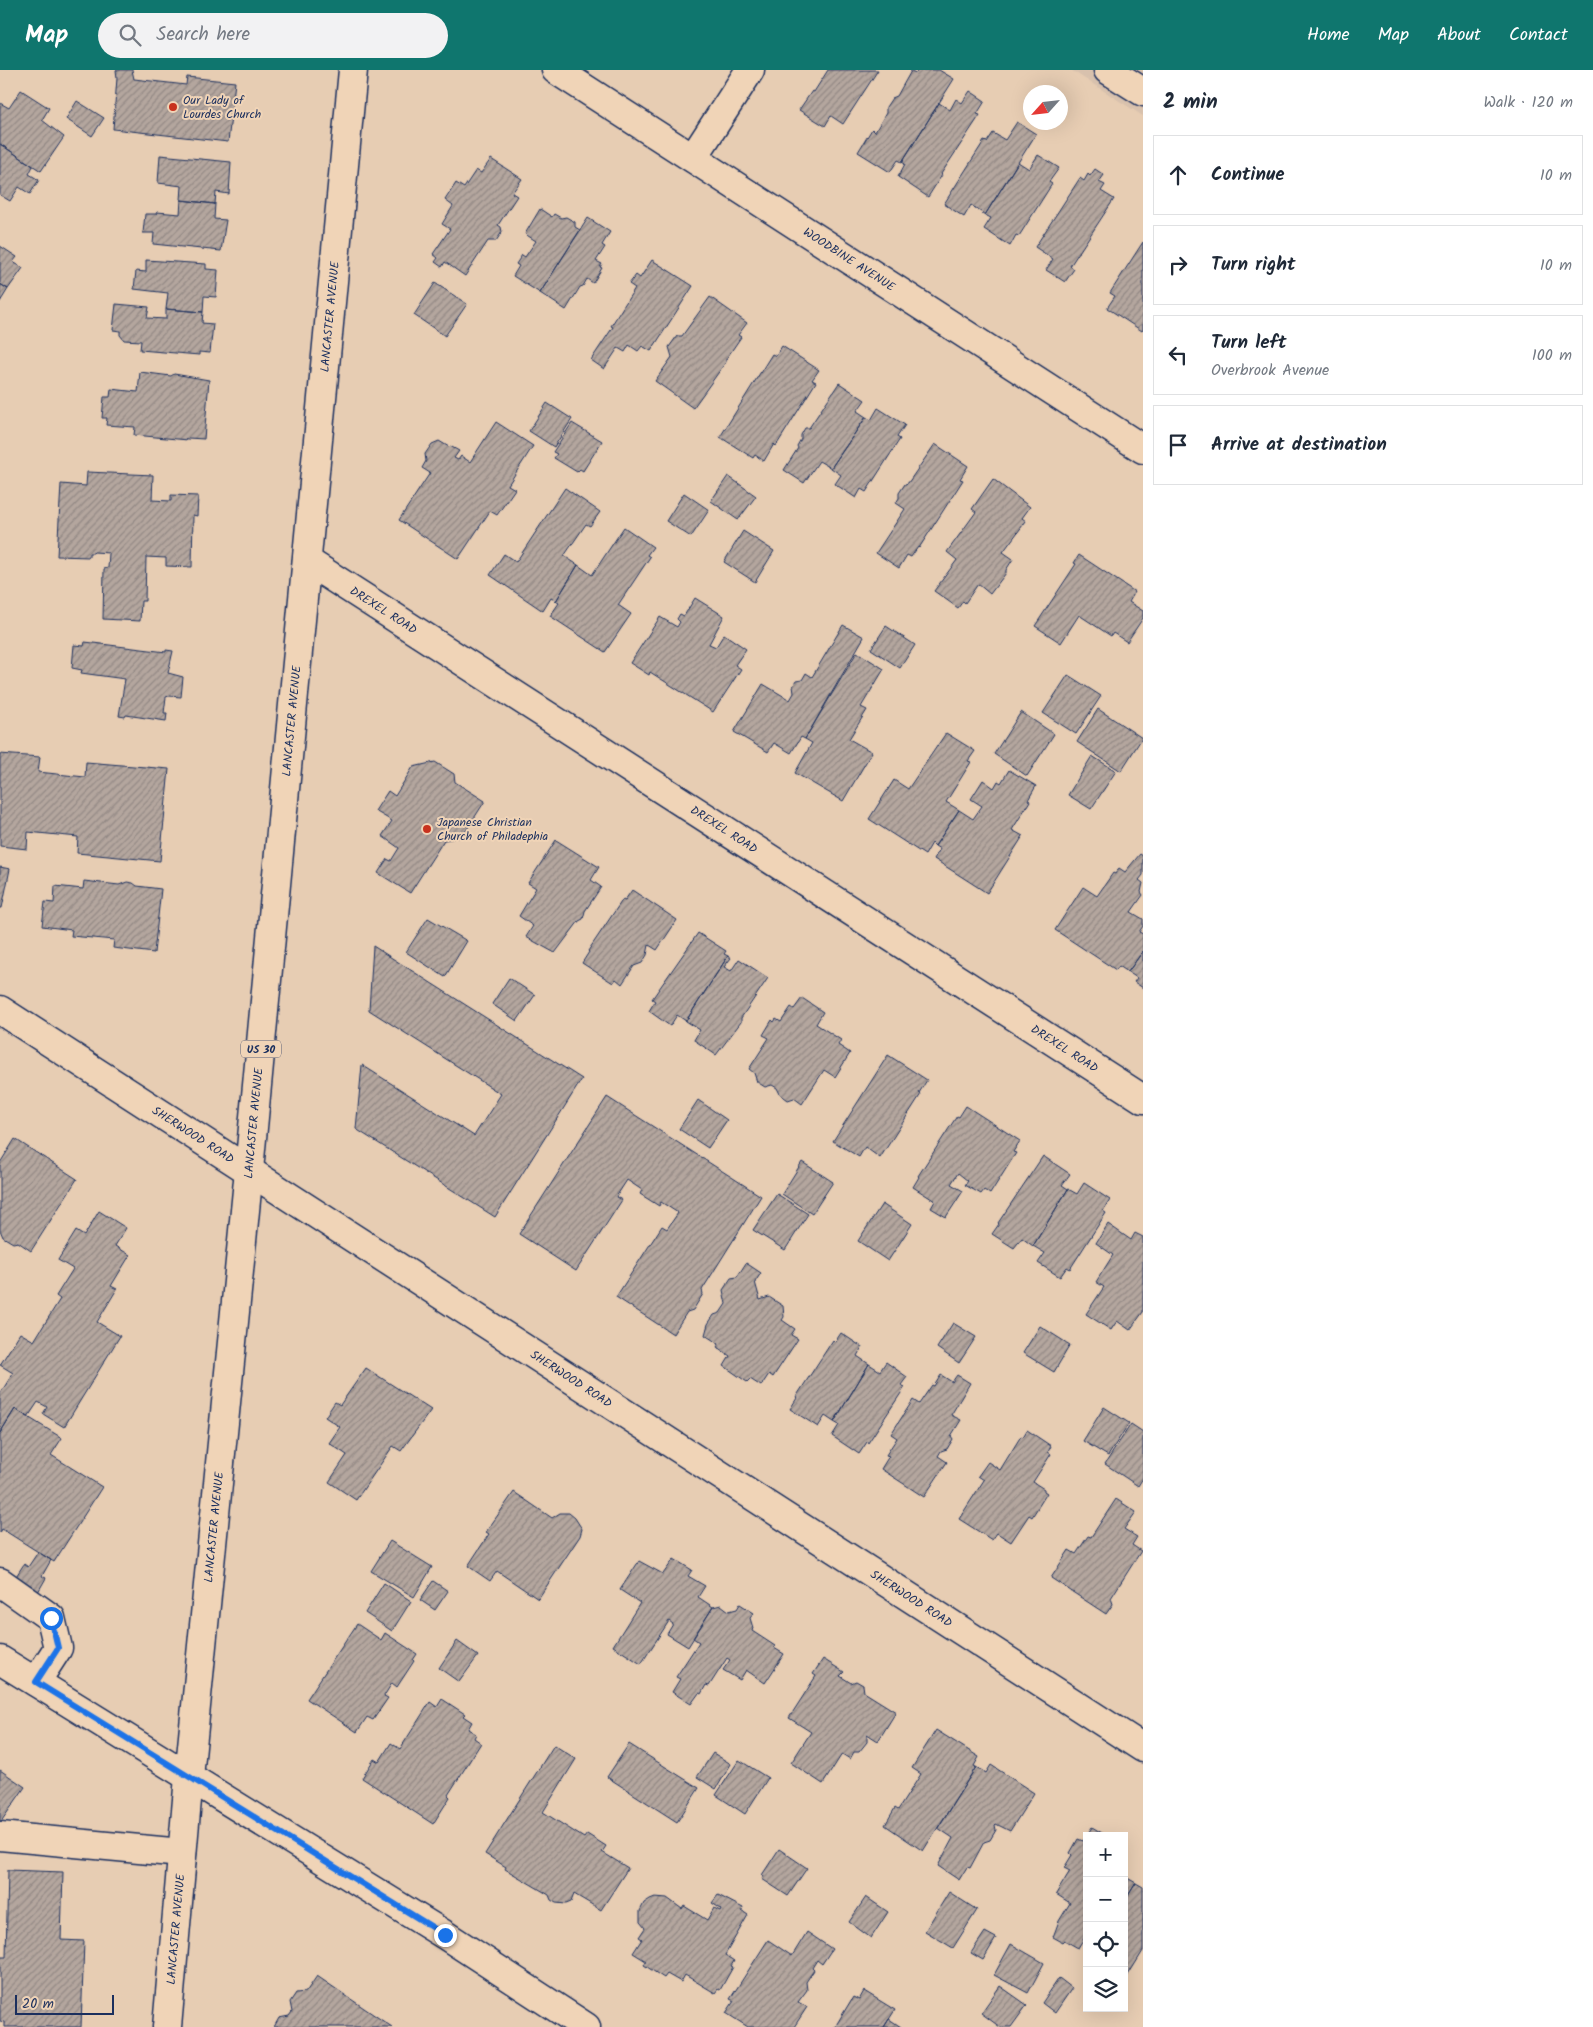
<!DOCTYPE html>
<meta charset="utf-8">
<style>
body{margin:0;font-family:Kalam,sans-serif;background:#f2f2f3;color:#1f2937}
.controls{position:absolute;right:15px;bottom:15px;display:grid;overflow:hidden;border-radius:0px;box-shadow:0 5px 20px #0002}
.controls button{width:45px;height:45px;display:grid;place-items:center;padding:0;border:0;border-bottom:1px solid #e0e1e3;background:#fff;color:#1f2937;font:25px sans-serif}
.compass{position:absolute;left:1023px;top:15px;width:45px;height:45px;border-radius:50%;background:#fff;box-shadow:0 5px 20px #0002;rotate:243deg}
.scale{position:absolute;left:15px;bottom:12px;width:99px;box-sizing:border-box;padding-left:5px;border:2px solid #1b2f5e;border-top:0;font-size:14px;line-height:18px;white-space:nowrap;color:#1b2f5e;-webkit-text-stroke:4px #f0d4b7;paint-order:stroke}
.stop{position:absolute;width:15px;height:15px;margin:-11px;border:4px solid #1a73e8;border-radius:50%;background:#fff}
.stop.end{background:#1a73e8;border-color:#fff;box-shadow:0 1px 5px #0008}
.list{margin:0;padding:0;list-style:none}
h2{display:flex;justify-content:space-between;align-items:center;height:65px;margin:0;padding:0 20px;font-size:21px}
h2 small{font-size:16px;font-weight:400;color:#747a83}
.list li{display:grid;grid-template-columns:32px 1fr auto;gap:15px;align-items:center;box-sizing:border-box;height:80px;margin:0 10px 10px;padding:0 10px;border:1px solid #e0e1e3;border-radius:0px}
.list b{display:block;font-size:19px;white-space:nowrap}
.list p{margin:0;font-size:16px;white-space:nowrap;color:#747a83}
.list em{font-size:16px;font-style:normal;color:#747a83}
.icon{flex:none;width:28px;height:28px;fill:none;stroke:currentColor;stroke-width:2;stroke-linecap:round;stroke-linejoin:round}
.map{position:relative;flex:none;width:1143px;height:1957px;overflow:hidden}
header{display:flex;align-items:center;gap:30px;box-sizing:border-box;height:70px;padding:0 25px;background:#0f766e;color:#fff}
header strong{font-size:24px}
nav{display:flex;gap:28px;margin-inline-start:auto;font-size:18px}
.search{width:350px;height:45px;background:#f2f2f3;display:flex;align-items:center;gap:12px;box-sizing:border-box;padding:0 18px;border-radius:28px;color:#747a83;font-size:19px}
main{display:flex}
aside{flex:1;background:#fff}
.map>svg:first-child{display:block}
</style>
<header>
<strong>Map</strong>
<div class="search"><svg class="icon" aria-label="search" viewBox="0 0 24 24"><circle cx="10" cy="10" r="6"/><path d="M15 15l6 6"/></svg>Search here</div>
<nav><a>Home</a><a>Map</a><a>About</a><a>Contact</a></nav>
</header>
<main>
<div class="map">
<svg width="1143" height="1957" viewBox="0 0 1143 1957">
<defs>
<pattern id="building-hatch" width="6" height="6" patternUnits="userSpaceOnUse" patternTransform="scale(1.25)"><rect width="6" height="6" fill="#b4a69e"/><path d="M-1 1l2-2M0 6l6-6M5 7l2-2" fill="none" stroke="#928884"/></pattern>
</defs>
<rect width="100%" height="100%" fill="#e7cdb3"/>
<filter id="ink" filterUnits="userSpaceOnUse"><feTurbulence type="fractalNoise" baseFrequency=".02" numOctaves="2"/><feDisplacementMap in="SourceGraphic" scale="10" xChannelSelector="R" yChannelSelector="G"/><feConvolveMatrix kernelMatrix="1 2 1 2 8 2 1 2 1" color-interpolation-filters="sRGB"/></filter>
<g filter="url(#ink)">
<path fill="#d8c1ad" d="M1071,0H1143V46Z"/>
<path fill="url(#building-hatch)" stroke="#1b2f5e" d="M116,0H132L134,9L186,15L187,7L235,12L228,72L113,59L117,8Z
M828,0H878L843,54L831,46L825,56L799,40L812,21L814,22Z
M918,0H939L954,9L902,92L898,90L890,102L858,82L872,59L875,62L886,43V37L892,28L897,26L911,1L916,3Z
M21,20L49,38L42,50L64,67L41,101L0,74V33L9,38Z
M970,21L985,31L977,44L980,45L941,104L942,105L928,127L898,107L905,94L902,92L939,33L950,40L956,29L962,33Z
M77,31L104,48L92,66L66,49Z
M1017,52L1036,64L985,145L971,135L964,147L944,134L984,71L987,72L993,63L1005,70Z
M0,74L33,96L29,104L39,110L30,124L19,117L10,131L0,125Z
M160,85L231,92L229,124L216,122L215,134L181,130L182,116L158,113Z
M1038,85L1059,98L1049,112L1052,114L1019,166L1016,165L1010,176L984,159L991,148L985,145L1018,92L1029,99Z
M491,89L522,109L512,123L517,126L498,155L501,157L502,162L496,171H488L465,206L445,192L442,197L435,192L438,188L433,184L450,159L442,154L453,136L445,130L456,113L464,118L476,100L481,103Z
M1095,99L1104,105L1099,112L1105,115L1101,121L1114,129L1070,196L1074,199L1065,212L1046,200L1053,189L1035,177L1080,108L1084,111L1088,104L1090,106Z
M181,130L215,134L214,149L226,150L221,181L153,174L154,163H143L145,144H156L157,142L180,144Z
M540,139L552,147L554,144L561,148L566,147L575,152V157L580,160L540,223L513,206L519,196L516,194L522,185L525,187L536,171L525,164Z
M588,148L610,162L602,175L605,177L596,191L602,194L600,197L602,198L593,213L587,209L583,216L580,217L566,240L540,223Z
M1143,172V260L1142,261L1107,238L1115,226L1110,223Z
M0,176L17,187L13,192L23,198L8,219L0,214Z
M146,190L206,194V199L218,200L216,227L204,226L203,242L166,239L168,223L134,219L136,201L146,202Z
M652,190L693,216L651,281L642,276L638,281L629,275L625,282L618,278L604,299L591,290L613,257L611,256L635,218L629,214L636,205L640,208Z
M435,213L467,234L445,266L414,245Z
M0,214L8,219L0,232Z
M710,227L747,253L738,265L741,267L726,289V292L693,338L655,311L672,287L669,277L677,266H682Z
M116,234L149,237L147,248L166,249V239L203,242L202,253L213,254L210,283L199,282V285L140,280L141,271L124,270L120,265V261L113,260Z
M782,276L819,300L812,310L816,312L776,376L774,374L764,391L755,385L753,388L720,367L772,284L776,286Z
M140,302L171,306L174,304L209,310L204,369L188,368V370L134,365L135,357L106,355L107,348H102L104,327H110L111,319L138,322Z
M839,313L865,330L857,341L866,347L831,398L819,391L804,413L784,400L798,378L797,376L801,369V365L805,358H809Z
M547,333L572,349L554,377L529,361Z
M878,338L905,355L897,367L900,369L866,422L861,419L856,428L835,414L841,405L831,398L866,347L871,350Z
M496,352L533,376L508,415L515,419L497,445L490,441L458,489L399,450L430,403L422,398L426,391L425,384L432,374L439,371L449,377L450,376L459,381L454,388L458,390L461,386L470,392Z
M572,353L602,371L583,401L580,399L577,402L554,388L557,384L553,382Z
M935,374L968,396L960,409L963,410L919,478L918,477L911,487L907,485L899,498L876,483L905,439L896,433L899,428V423L905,414L908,413Z
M87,402L153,405L152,430L171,431V425L198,426L197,446L193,445L192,497L166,496V488L146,487L145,531H141L140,551L103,549L104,499L108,498L109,483L94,482L93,483H89V487L57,486L61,414L86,416Z
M728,406L756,426L738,450L711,431Z
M993,409L1030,437L1022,448L1026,451L1003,482L1013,489L1006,500V503L990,524L978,514L965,533L963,531L958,538L934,521L957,490L947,482L976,442L972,439Z
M565,418L600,442L590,456L586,454L564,486L578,495L556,531L551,528L543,541L490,505L504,484L516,492Z
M684,423L709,440L691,467L666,451Z
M624,457L653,477L647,485L650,487L618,535L631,544L605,582L550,546L559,533L556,531L578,495L592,505Z
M743,461L774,481L755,512L724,492Z
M1079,485L1135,522L1129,532L1143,541V548L1127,572L1113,563L1111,566L1079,545L1061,573L1035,556L1076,494L1074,493Z
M695,528L724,546L709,574L716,577L724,564L746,579L735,595L741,599L713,642L650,602L649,605L630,593L660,547L677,557L680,552L677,549L680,544L684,546Z
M843,555L864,567L805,669L801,667L791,683L774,673L768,682L734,662L763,614L790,630L794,623L793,616L796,611L802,610L806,603L812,607Z
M886,556L915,575L900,598L871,579Z
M85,572L166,582V580L173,581L168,603L183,607L181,627L169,626L166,627L164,643H167L166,651L126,645L125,647L119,646L125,609L81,603L82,600L72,598L74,575L84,576Z
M857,582L884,599L861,637L867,640L849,669L872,682L843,731L795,703L812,673L805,669Z
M1068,605L1101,626L1076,664L1043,643Z
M1098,639L1142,668L1121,701L1077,672Z
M1021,642L1054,664L1027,706L994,684Z
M946,663L975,681L968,691L971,692L946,732L959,740L935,776L932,773L925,785L869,749L894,710L908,719Z
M0,684L40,687L38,702L85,707L86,692L169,699L160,791L77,783L78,767L28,762L27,779L0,776Z
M1092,686L1116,701L1091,739L1068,725Z
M435,692L454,704L455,712L485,731L462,767L444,770L410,823L378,803L387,789L391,791L399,778L382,766L392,751L375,741L388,721L395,726L413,697Z
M1009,700L1036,716L1028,730L1030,731L1012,760L1023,766L987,823L934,789L940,779L935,776L959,740L973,749L982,736L971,729L983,710L994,718L998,711L1001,713Z
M556,770L599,797L591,810L601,817L585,841L583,849L579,851L555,883L526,867L533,856L519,846L536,818L528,813Z
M1140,784L1143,786V805L1139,810L1143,813L1141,822L1143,825L1131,842L1143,849V856L1139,862L1143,864V881L1128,902L1119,896L1116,900L1055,860L1083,817L1097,826L1113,803L1115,804L1119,798L1125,802Z
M0,797L10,799L2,838H0Z
M84,811L119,815L127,812L133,813L137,816L161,819L154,883L113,878L114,870L71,866L72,860L42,856L45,832L54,833L55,816L83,819Z
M632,820L677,850L657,880L649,875L647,885L642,893L634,896L622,914L616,909L613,913L582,893L589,882L588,881L623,829L625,830Z
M428,848L467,871L445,907L406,882Z
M698,863L726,881L724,884L728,886L686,951L677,945L670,956L649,941L655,931L652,929Z
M373,876L582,1009L495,1147L356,1059L362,995L474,1066L501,1024L369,940Z
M1143,881V918L1134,912L1137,908L1128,902Z
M728,886L731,888L724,897L731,901L739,889L768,908L741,948V952L716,985L694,970L700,960L686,951Z
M509,908L535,925L517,951L492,934Z
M802,928L823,942L816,954L841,970L838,975L850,983L835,1007L824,1000L802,1034L794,1028L788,1030L780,1024L777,1018L772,1015L765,1017L757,1012L754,1003L749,999L769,968L763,965L772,950L774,952L776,949L781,952L791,937L794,939Z
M888,985L927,1010L919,1023L921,1024L880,1088L865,1077L859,1087L833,1071Z
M607,1027L761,1126L702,1220L703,1224L693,1240L687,1242L673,1264L616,1227L662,1156L667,1159L678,1143L661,1132L659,1136L640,1124L642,1120L627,1110L616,1127L622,1130L576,1201L519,1164Z
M698,1030L727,1050L708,1078L679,1059Z
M966,1036L1020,1071L1013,1082L1016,1083L990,1124L984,1120L981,1124L965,1115L968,1111L958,1103L951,1114L963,1121L946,1147L931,1138L935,1131L913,1117L919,1107L918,1106L957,1046L959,1047Z
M15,1069L77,1109L31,1181L18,1172L13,1173L3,1167L0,1160V1093Z
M1043,1086L1070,1104L1062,1115L1068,1119L1033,1176L1022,1168L1014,1178L992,1164L999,1154L998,1153Z
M802,1092L833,1112L812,1144L782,1124Z
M1084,1113L1110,1130L1103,1141L1106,1143L1070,1199L1067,1197L1060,1207L1038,1193L1045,1183L1033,1176L1068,1119L1077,1124Z
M777,1124L808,1144L785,1180L753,1160Z
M882,1134L912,1154L888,1191L858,1171Z
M99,1141L126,1158L115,1176L130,1185L111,1216L117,1219L97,1252L120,1266L64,1357L43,1344L47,1337L38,1332L28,1347L15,1339L0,1363V1324L13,1303L0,1295L20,1263L34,1271L60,1229L56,1226L73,1199L58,1190L76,1161L84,1166Z
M1108,1154L1131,1170L1135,1163L1143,1167V1242L1130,1260L1117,1251L1111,1260L1086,1244L1104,1217L1096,1212L1113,1185L1096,1173Z
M746,1193L761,1203L755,1212L760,1230L769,1227L783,1236L784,1247L782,1250L795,1259L791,1265L798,1269L773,1307L769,1304L761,1316L750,1309L747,1312L724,1296L730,1286L717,1277L719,1274L705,1265L708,1254L714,1245L720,1243L726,1234L723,1220L731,1208L737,1207Z
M953,1253L976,1267L959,1293L937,1278Z
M1040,1256L1070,1275L1054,1302L1023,1283Z
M841,1263L862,1277L857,1286L869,1294L834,1352L825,1346L818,1357L790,1339L797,1328L796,1327L833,1270L835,1272Z
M886,1292L907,1307L901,1315L905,1317L868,1373L867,1372L859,1384L832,1366L839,1355L834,1352L869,1294L880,1301Z
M366,1298L431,1340L401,1381L393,1376L356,1430L329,1412L347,1385L329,1373L340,1357L325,1347L335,1332L340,1335Z
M941,1305L952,1312L957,1305L970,1313L951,1345L961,1350L951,1366L953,1369L947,1379L941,1381L938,1386L947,1392L924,1427L881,1399L889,1386L886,1385L897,1368L891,1364L913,1330L919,1334L932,1315L934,1316Z
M1104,1337L1129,1353L1108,1386L1083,1371Z
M15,1339L62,1368L51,1385L102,1417L54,1492L2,1459L0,1463V1363Z
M1131,1354L1143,1362V1408L1138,1416L1105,1394Z
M1027,1360L1051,1376L1048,1382L1051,1384L1033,1412L1044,1419V1421L1047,1423L1032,1447L1029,1445L1011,1472L997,1463L992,1470L959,1449L984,1410L978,1406L988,1392L1000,1400L1021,1366L1023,1367Z
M514,1422L552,1448L560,1443H569L575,1448L582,1459L580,1466L538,1529L497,1501L490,1511L468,1496L489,1464L486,1462Z
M1116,1429L1136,1442L1124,1459L1137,1467L1132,1475L1141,1481L1111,1528L1113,1534L1106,1544L1051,1508L1069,1480L1076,1484L1088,1466L1091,1467Z
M390,1471L432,1497L414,1527L371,1501Z
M38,1482L51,1490L42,1506L46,1508L34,1529L11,1514L24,1494L28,1497Z
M674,1489L692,1500L688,1506L705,1516L698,1527L713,1537L688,1577L667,1564L673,1554L669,1551L641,1594L613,1576L640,1533L620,1520L639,1491L663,1504Z
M433,1511L448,1521L435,1540L420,1530Z
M384,1513L411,1531L392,1561L365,1543Z
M740,1534L754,1543L750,1548L753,1558L752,1561L775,1576L774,1578L784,1584L765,1613L746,1600L740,1610L723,1600L730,1590L727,1588L709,1616L706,1615L701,1624L699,1623L691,1634L672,1622L680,1609L676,1607L699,1572L693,1568L713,1537L721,1535L729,1541L737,1539Z
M357,1554L381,1570L385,1563L417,1584L413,1590L414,1591L397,1617L392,1613L384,1626L388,1628L373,1650L367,1647L357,1662L307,1629Z
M457,1571L478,1586L459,1612L439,1598Z
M823,1589L844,1602L840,1606L851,1613L856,1611L863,1615L864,1622L896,1642L878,1671L867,1664V1672L859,1682H854L850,1689L842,1684L823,1714L791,1693L811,1662L789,1648L816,1606L813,1604Z
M442,1629L465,1644L463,1646L472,1652L468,1659L476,1664L474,1668L481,1673L448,1725L450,1727L433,1754L362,1708L374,1689L379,1692L391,1673L400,1679L430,1632L437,1637Z
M936,1660L979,1687L974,1696L976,1697L923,1781L885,1755L895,1738L898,1740L921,1704L912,1698Z
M629,1674L699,1718L677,1752L607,1707Z
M554,1675L576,1689L543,1742L584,1768L587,1764L606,1776L602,1782L628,1798L601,1840L574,1824L571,1832L566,1834L556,1833L551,1830L549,1825L505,1799L506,1797L485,1784Z
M713,1683L731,1694L716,1719L697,1707Z
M739,1690L768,1708L745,1744L716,1725Z
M991,1695L1034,1723L1010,1761L996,1754L995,1755L996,1760L990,1770L984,1772L970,1798L967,1797L959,1810L938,1796L953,1768L938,1758L976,1697L986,1703Z
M0,1700L25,1717L0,1753Z
M1092,1757L1107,1766H1087V1863L1078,1878L1064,1870L1062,1872L1053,1867L1059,1851L1070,1833L1056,1824L1070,1801L1064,1798L1072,1785L1070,1783L1078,1769L1083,1771Z
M779,1779L807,1798L788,1826L762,1809L764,1806L762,1805Z
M8,1800L63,1802L61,1870L84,1871L81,1957H4V1952L0,1951V1887H6Z
M1124,1806L1136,1813L1124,1832Z
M1136,1813L1143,1817V1881L1125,1910L1124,1854L1127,1849L1124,1847V1832Z
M949,1822L977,1840L953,1878L925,1861Z
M718,1825L743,1838L742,1841L748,1845L725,1885L734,1891L731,1896L733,1897L720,1920L718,1919L715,1923L685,1905L681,1912L667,1904L664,1908L644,1895L646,1891L633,1883L642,1869L639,1867L645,1858L640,1852V1841L644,1833L650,1829L655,1827L667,1828L682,1839L684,1836L707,1850L714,1838L720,1841L721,1839L712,1833Z
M866,1827L888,1842L871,1868L849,1852Z
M807,1862L832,1879L822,1894L817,1890L812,1898L814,1900L806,1912L807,1920L798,1932L807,1937L794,1957H748L726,1943L734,1931L730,1929L768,1870L792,1886Z
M985,1862L996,1868L983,1890L971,1883Z
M1011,1874L1044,1893L1028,1923L994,1905Z
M317,1906L386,1953L392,1957H274L279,1948L289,1946L292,1942L290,1932L296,1923L306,1922Z
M1059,1908L1072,1918L1055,1943L1042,1933Z
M1000,1916L1027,1935L1011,1957H1000L981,1943Z
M864,1921L895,1940L884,1957H835L853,1927L859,1930Z
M889,1949L901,1957H884Z"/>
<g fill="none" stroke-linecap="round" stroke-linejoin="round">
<defs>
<g id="minor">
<path id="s1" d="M556,0L1143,379"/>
<path d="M1108,0L1143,22"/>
<path d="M693,88L750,0"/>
<path id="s2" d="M307,491L1143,1029"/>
<path id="s3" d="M0,940L1143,1678"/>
<path d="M0,1512L51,1548L58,1578L36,1612"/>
<path d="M0,1590L445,1865L586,1957"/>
<path d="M0,1766L182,1783"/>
</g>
<g id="highway">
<path id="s4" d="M167,1957L189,1707L249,1100L353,0"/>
</g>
</defs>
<use href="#minor" stroke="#1b2f5e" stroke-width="31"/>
<use href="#highway" stroke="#1b2f5e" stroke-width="31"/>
<use href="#minor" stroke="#f0d4b7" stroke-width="28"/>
<use href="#highway" stroke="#f0d4b7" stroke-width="28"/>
</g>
</g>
<g fill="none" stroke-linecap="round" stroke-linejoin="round" filter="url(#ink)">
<path stroke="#1a73e8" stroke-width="6" d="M51,1548L58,1578L36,1612L445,1865"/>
</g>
<g fill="#c8321e" stroke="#f0d4b7" stroke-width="2">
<circle cx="173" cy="37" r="5"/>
<circle cx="427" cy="759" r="5"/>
</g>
<g text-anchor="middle" stroke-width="4" stroke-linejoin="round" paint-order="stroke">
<rect fill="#f0d4b7" stroke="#5b6079" stroke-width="1" x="241" y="970.5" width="40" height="17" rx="4"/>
<g font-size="11" font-weight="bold" fill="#1b2f5e">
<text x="261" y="983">US 30</text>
</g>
<g font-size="12" fill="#1b2f5e" stroke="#f0d4b7" text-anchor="start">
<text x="183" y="34">Our Lady of<tspan x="183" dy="14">Lourdes Church</tspan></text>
<text x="437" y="756">Japanese Christian<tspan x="437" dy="14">Church of Philadephia</tspan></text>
</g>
<g font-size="12" fill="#1b2f5e" stroke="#f0d4b7">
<text dy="4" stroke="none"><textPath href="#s1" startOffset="349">WOODBINE AVENUE</textPath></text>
<text dy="4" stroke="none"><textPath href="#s4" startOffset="1718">LANCASTER AVENUE</textPath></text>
<text dy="4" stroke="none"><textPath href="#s2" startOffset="91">DREXEL ROAD</textPath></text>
<text dy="4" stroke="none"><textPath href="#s4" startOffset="1312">LANCASTER AVENUE</textPath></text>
<text dy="4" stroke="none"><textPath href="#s2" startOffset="496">DREXEL ROAD</textPath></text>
<text dy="4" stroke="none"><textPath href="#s2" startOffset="901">DREXEL ROAD</textPath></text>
<text dy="4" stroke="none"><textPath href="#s4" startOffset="908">LANCASTER AVENUE</textPath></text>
<text dy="4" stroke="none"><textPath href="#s3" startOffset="230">SHERWOOD ROAD</textPath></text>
<text dy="4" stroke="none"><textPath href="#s3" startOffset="680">SHERWOOD ROAD</textPath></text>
<text dy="4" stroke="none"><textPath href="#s4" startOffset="502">LANCASTER AVENUE</textPath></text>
<text dy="4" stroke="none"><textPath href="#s3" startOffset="1085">SHERWOOD ROAD</textPath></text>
<text dy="4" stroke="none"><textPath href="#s4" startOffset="98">LANCASTER AVENUE</textPath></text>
</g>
</g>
</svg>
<div class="controls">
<button>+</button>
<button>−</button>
<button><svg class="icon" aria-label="locate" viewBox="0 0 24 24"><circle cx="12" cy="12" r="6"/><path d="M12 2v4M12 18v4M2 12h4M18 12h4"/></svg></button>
<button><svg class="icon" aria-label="layers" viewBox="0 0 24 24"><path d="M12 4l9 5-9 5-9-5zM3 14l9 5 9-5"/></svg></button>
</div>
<svg class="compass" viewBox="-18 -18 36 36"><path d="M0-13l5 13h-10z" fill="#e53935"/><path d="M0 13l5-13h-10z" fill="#747a83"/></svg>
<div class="scale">20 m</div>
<div class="stop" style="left:51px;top:1548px"></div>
<div class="stop end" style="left:445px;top:1865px"></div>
</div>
<aside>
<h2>2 min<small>Walk · 120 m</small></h2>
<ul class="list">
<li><svg class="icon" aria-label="ahead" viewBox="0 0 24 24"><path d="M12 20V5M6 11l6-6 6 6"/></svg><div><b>Continue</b></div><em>10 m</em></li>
<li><svg class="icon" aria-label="right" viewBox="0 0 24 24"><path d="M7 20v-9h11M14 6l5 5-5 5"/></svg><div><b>Turn right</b></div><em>10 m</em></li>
<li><svg class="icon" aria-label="left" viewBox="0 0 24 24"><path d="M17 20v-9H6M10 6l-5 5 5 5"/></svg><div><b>Turn left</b><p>Overbrook Avenue</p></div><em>100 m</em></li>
<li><svg class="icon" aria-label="arrive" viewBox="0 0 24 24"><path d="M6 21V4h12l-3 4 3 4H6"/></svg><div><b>Arrive at destination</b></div></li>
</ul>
</aside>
</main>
